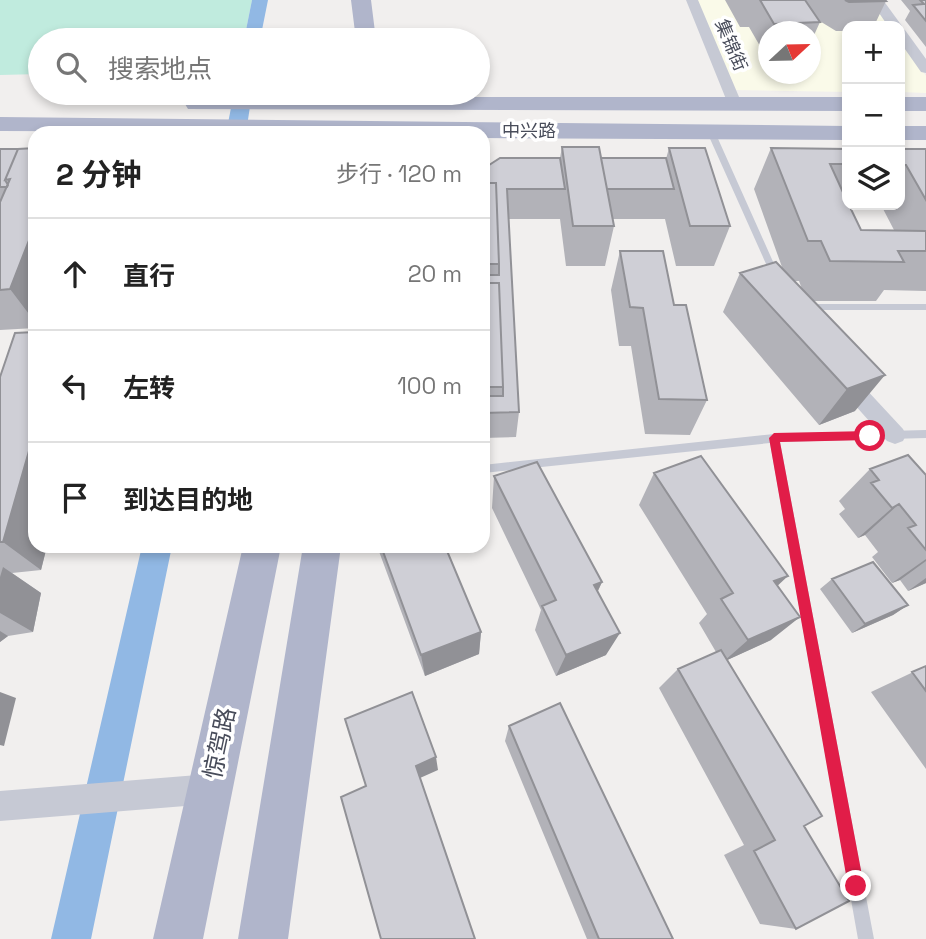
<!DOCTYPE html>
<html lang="zh">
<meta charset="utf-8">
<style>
body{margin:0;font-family:"Space Grotesk","Noto Sans SC",sans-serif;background:#f2f2f2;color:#222}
.controls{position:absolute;right:21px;top:21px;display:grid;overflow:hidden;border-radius:14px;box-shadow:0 4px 10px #0003}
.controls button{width:63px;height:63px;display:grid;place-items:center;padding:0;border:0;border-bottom:2px solid #e0e0e0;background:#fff;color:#222;font:35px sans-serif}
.compass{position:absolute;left:758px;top:21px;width:63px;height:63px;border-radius:50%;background:#fff;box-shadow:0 4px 10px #0003;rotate:68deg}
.stop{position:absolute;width:21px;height:21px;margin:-16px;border:5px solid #e11d48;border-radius:50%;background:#fff}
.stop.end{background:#e11d48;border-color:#fff;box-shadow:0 2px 7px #0008}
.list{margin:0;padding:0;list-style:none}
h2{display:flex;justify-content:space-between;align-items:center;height:91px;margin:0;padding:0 28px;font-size:30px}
h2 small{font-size:23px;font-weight:400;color:#767676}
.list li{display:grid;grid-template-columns:46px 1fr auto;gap:21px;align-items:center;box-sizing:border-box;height:112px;padding:0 28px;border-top:2px solid #e0e0e0}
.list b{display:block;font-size:26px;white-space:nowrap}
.list em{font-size:23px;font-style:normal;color:#767676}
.icon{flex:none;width:38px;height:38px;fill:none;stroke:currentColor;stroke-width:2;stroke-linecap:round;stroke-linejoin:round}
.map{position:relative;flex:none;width:926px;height:939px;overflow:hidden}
.search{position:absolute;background:#fff;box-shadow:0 4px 10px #0003;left:28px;top:28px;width:462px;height:77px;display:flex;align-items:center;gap:18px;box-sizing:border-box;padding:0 24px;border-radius:38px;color:#767676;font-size:26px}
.panel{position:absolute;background:#fff;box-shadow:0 4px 10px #0003;left:28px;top:126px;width:462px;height:427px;border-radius:21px}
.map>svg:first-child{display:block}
</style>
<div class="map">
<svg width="926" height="939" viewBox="0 0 926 939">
<rect width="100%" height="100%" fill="#f1efee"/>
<path fill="#fafae9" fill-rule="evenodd" d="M695,0H872L890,26H847V92L734,90ZM768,32H810V74H768Z
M900,39L926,76V93L900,92Z"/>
<path fill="#c0ebde" d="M0,0H252L244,40H40V74L0,75Z"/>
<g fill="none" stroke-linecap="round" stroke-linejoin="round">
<path fill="#91b8e4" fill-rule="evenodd" d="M252,0H268L260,40H244Z
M234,93H252L246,133H226Z
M142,546H172L91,939H51Z"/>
<path fill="#c6c9d4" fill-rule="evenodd" d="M708,130L715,132L779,275L778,277H772L771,275L707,132Z
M806,304H926V310H806L802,307Z
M926,430V438L780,442L874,939H858L770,443L483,473V465L774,434Z"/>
<path fill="#c6c9d4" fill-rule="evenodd" d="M686,0H698L742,104L740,107L735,108L728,104Z
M870,0H883L902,26L900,29L888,26Z
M900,29L905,30L926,59V73L921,72L900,42Z
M844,371L851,373L903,429L906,435L903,441L895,444L887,441L837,385L834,379L837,373Z
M210,774L220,779L225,789L220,799L210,804L0,821V791Z"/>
<path fill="#b0b5cb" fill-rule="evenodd" d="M351,0H371L376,40H356Z
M196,97H847V111L188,109L185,104L188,99Z
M900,97H926V111H900Z
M0,117L847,126V140L483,138V133L0,131Z
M900,126H926V140H900Z
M243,546H281L203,939H153Z
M303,546H341L288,939H238Z"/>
</g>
<path fill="#b2b2b8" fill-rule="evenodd" d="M725,0H885L886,1L874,26H847V31H836L818,20L820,22L810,44V32H768V53H764L749,27H740Z
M901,0H926V47L905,20L910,11Z
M562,147L601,158L666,159L669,148L730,226L714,266H676L665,219H613L614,226L605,266H566L560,219H508L519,412L516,437L483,438V169L560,158Z
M35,148V328L0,330V149Z
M771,148L847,149V205H900V149H926V291L884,290L876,301H814L855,411L819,425L723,312L740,273L782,267L754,189ZM849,205H881L894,230H861ZM794,281H799L802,289Z
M620,251L674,305L707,400L690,435L645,434L631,346H619L611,290Z
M0,377L35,546H47L41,570L12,573L41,593L33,632L8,636L0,642Z
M870,469L926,475V583L908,591L900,580L892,583L872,557L878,552L865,535L858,538L839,514L845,509L839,501Z
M654,473L777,585L771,640L727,660L804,826L796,929L760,924L724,855L744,845L659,688L678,669L716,652L699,623L707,614L639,505Z
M494,476L602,582L598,591L606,655L556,676L535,630L541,610L492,508Z
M377,546H445L481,632L479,654L425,676Z
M832,579L908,605L893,615L852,633L820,589Z
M926,666V769L871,692Z
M509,726L673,939H587L505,741Z"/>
<path fill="#919196" d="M35,225V322L10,289Z
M885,375L855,411L819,425L847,389Z
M35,430V546H47L41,570L3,542Z
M899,504L865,535L858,538L892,508Z
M926,559V561L900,580L892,583Z
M3,567L41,593L33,632L0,613V577Z
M788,576L760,602L774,581Z
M926,578V583L908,591Z
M602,582L590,607L594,585Z
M908,605L893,615L852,633L865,624Z
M800,617L771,640L723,662L748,640Z
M0,631L8,636L0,642Z
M481,632L479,654L425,676L421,655Z
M620,633L606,655L556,676L566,655Z
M0,692L16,698L4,746L0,745Z
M436,757L438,770L420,778L476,939L416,766Z"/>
<path fill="#cfcfd6" stroke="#919196" stroke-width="2" d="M760,0H805L820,22L774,24Z
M845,0H885L886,1L849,2Z
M920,0H926V21L913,5L924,4Z
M562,147H599L614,226H573Z
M35,148V225L10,289L0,290V202L10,179L5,180L18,149Z
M669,148H705L730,226H690Z
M771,148L847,149V164H830L847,201V205H849L861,230L926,231V251H898L904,262L830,261L821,241H808Z
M0,149H18L5,180L8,185L7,187H0Z
M900,149H926V200L906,165H900Z
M500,158H560L565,189H507L519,412L483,413V396H503V387L499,283H483V275H499V264L496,183H483V169Z
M601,158H666L674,189H607Z
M483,183H496L499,264H483Z
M620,251H663L674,305H686L707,400L659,399L643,308L630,307Z
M776,262L885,375L847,389L740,273Z
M483,283H499L503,387H483Z
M35,332V430L3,542H0V377L15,333Z
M908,455L926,475V550L908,528L916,525L899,504L892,508L871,483L879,480L870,469Z
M701,456L788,576L774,581L800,617L748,640L721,599L733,593L654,473Z
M537,462L602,582L594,585L620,633L566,655L542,606L556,600L494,476Z
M381,546H445L481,632L421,655Z
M873,562L908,605L865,624L832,579Z
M721,650L822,816L804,826L849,901L796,929L754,851L775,840L678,669Z
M926,666V691L912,672Z
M412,692L436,757L416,766L475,939H381L341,797L366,786L345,719Z
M560,703L673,939H599L509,726Z"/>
<path fill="#e11d48" d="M870,431L876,436L870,440L780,442L864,886L856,894L848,886L769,438L774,433Z"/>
<g text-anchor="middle" stroke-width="7" stroke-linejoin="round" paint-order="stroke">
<g font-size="18" fill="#484c5a" stroke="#fff">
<text transform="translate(731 45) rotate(67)" y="6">集锦街</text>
<text x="529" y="137">中兴路</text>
</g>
<g font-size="24" fill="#484c5a" stroke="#fff">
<text transform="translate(220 743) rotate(-78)" y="8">惊驾路</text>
</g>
</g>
</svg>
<div class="controls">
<button>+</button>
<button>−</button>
<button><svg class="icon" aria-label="layers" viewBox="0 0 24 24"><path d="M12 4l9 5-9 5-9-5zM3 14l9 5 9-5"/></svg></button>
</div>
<svg class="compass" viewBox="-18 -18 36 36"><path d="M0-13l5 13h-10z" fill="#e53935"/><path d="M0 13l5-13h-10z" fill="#767676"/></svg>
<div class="stop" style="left:870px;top:436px"></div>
<div class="stop end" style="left:856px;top:886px"></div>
<div class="search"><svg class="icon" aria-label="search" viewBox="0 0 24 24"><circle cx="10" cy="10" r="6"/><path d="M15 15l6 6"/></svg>搜索地点</div>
<section class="panel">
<h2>2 分钟<small>步行 · 120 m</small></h2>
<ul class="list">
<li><svg class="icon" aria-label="ahead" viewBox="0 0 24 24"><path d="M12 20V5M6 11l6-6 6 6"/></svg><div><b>直行</b></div><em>20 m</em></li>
<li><svg class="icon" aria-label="left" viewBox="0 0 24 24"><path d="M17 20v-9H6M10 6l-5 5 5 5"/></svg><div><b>左转</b></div><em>100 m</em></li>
<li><svg class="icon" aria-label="arrive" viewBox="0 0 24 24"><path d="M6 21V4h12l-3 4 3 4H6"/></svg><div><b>到达目的地</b></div></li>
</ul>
</section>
</div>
